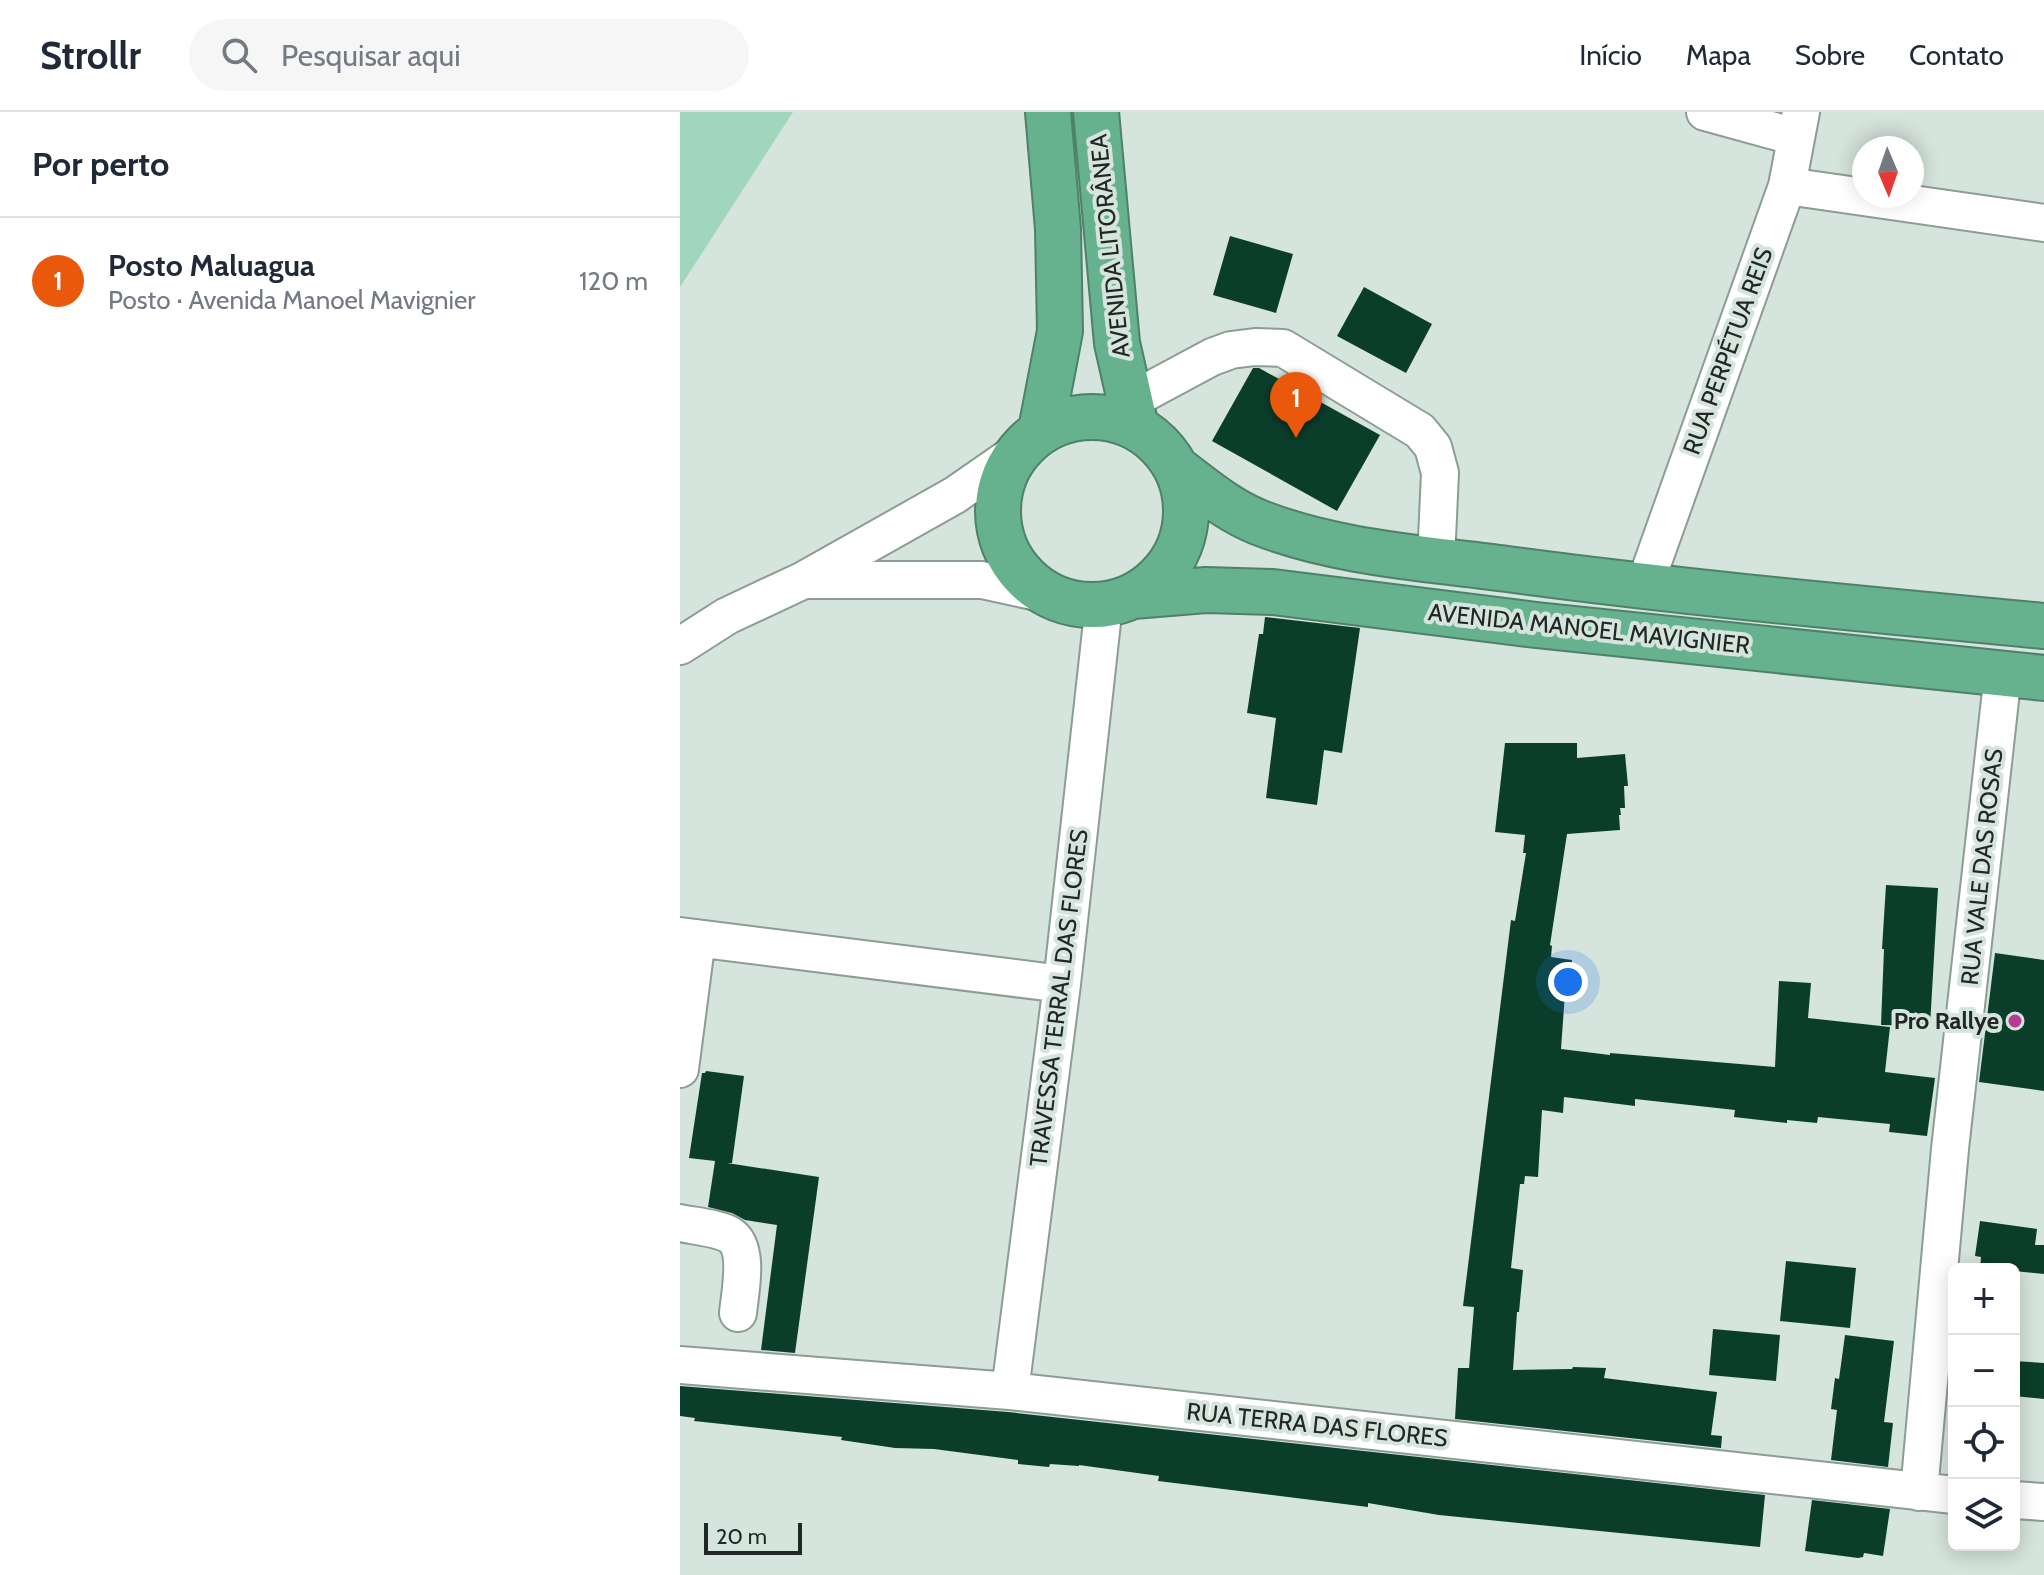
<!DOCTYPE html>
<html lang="pt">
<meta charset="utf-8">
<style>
body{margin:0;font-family:Cabin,sans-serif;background:#f6f6f7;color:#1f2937}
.controls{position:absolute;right:24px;bottom:24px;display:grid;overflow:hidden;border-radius:12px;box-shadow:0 4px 20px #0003}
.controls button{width:72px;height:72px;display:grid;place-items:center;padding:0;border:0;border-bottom:2px solid #e0e1e3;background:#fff;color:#1f2937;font:40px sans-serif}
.compass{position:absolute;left:1172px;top:24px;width:72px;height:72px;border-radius:50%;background:#fff;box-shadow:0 4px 20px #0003;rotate:178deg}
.scale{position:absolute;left:24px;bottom:20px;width:98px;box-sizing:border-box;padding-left:8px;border:4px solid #212724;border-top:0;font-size:22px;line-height:28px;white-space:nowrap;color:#212724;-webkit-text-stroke:6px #d5e4dc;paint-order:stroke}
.you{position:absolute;left:888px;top:870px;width:28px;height:28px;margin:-20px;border:6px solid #fff;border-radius:50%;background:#1a73e8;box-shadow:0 0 0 12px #1a73e833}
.badge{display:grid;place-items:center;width:52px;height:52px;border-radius:50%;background:#ea580c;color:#fff;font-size:26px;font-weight:700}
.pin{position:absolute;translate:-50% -66px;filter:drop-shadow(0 2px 4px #0008)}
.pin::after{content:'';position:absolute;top:42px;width:28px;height:24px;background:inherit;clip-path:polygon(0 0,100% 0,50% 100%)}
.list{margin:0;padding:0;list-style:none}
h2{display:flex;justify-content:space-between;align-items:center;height:104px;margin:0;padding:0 32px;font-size:34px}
h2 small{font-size:26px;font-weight:400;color:#747a83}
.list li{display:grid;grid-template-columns:52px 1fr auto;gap:24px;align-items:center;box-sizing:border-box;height:128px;padding:0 32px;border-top:2px solid #e0e1e3}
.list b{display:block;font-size:30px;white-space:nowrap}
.list p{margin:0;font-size:26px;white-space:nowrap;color:#747a83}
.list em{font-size:26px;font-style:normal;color:#747a83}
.icon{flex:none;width:44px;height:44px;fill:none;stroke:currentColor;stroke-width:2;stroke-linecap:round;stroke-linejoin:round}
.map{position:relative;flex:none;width:1364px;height:1463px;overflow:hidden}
header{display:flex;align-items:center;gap:48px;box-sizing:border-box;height:112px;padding:0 40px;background:#fff;border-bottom:2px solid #e0e1e3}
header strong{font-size:38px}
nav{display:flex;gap:44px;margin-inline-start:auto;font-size:28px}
.search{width:560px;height:72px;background:#f6f6f7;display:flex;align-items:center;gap:20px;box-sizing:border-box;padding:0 28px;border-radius:44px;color:#747a83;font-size:30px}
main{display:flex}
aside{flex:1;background:#fff}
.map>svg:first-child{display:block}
</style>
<header>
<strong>Strollr</strong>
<div class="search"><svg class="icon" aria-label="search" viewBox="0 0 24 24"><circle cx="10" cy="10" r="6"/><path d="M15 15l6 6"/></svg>Pesquisar aqui</div>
<nav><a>Início</a><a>Mapa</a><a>Sobre</a><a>Contato</a></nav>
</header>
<main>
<aside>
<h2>Por perto<small></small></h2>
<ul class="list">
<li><span class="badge">1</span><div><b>Posto Maluagua</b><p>Posto · Avenida Manoel Mavignier</p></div><em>120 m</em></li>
</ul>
</aside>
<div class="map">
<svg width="1364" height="1463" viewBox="0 0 1364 1463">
<rect width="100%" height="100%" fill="#d5e4dc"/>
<path fill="#a0d6bb" d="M0,0H113L0,175Z"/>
<path fill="#0b3e2a" d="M550,124L613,142L596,201L533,183Z
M684,175L752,212L726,261L657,224Z
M573,256H579L700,323L657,399L532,329Z
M585,505L680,516L662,641L644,638L637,693L586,686L596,606L567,601L579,522H583Z
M825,631H897V646L945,642L948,674H944L945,696H940L941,703H939L940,718L887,722L870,833L872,834L871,845L892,848L888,882L885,881L881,937L930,943V941L1095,955L1099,869L1131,871L1128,906L1210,915L1205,960L1255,966L1247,1024L1209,1020L1210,1012L1138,1005L1137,1011L1107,1008V1011L1054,1005L1055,998L955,987V994L884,985L883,1001L862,998L858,1065L845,1064L844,1072H840L831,1156L843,1158L839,1200H837L833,1258L892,1257L893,1255L926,1256L924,1266L1037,1280L1031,1323L1042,1324L1041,1336L775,1307L778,1256H789L794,1195L783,1194L831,808L835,809L846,741H843L845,723L815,720Z
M1206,773L1258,776L1250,914L1201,913L1204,837H1202Z
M1315,841L1364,848V979L1299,970Z
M26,959L64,964L52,1051H47L139,1065L115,1241L81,1238L97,1113L65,1108L52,1101L28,1095L35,1049L9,1046L22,961H25Z
M1300,1109L1357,1117L1355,1133H1364V1162L1334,1159V1157H1300L1301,1145L1295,1144Z
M1106,1149L1176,1156L1170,1216L1100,1209Z
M1033,1217L1100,1223L1096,1269L1029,1263Z
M1165,1223L1214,1229L1204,1310L1213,1311L1208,1355L1151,1348L1157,1298L1151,1297L1155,1266L1159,1267Z
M1334,1249L1364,1251V1287L1334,1284Z
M0,1274L328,1300L1085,1383L1080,1435L759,1403L688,1391V1395L478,1369L479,1364L399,1353V1354L370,1352L369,1355L338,1352V1348L254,1337L215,1336L161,1328L162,1325L14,1309L15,1306L0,1304Z
M1132,1388L1210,1397L1203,1444L1184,1441L1183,1445L1178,1446L1125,1439Z"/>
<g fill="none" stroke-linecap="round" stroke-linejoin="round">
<defs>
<path id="minor" d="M1025,0L1116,25
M1107,74L1364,111
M450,289L532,245L551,238L575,235L603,236L740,319L753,335L760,361L756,448
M125,468H302L366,482
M964,475L1107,74L1121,0
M0,534L47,504L124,468L275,383L337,340
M0,824L382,872
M0,957L17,826
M0,1111C14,1114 38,1116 50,1123C70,1136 60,1180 58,1201
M0,1253L330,1279L1274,1383
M330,1279L382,872L424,492
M1239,1380L1270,1037L1323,561
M1334,1388L1364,1390"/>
<path id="highway" d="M416,0L437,231L456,315
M318 399a94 94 0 1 1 188 0a94 94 0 1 1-188 0Z
M361,318L380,219L378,117L368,0
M497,357C522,376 548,398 578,410C656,441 745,446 827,457C1006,481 1185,497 1364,514
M453,484L526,478L593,480L856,513L1364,566"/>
</defs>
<use href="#minor" stroke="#8d9c94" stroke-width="40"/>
<use href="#highway" stroke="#4e8169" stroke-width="48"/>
<use href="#minor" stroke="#fff" stroke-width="36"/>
<use href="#highway" stroke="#66b18e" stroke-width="44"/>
</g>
<circle fill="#b53c8f" stroke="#d5e4dc" stroke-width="3" cx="1335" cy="909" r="8"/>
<g text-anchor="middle" stroke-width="8" stroke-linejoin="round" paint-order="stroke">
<g font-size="24" fill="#212724" stroke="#d5e4dc">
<text transform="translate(430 134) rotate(-96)" y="8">AVENIDA LITORÂNEA</text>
<text transform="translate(1048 239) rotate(-70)" y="8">RUA PERPÉTUA REIS</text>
<text transform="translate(909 517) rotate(6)" y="8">AVENIDA MANOEL MAVIGNIER</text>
<text transform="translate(1302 755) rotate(-84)" y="8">RUA VALE DAS ROSAS</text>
<text transform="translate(379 886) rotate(-83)" y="8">TRAVESSA TERRAL DAS FLORES</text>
<text transform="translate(637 1313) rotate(6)" y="8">RUA TERRA DAS FLORES</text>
</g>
<g font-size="24" font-weight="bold" fill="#212724" stroke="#d5e4dc" text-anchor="end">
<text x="1319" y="917">Pro Rallye</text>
</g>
</g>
</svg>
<div class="controls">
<button>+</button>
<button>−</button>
<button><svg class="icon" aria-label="locate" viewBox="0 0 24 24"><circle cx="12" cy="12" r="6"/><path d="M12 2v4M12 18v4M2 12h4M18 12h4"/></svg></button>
<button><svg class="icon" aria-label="layers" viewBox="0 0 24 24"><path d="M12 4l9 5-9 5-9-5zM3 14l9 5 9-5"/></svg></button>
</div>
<svg class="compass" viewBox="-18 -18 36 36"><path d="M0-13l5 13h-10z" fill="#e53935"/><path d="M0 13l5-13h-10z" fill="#747a83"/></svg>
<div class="scale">20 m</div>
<div class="you"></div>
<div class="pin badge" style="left:616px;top:326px">1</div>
</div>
</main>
